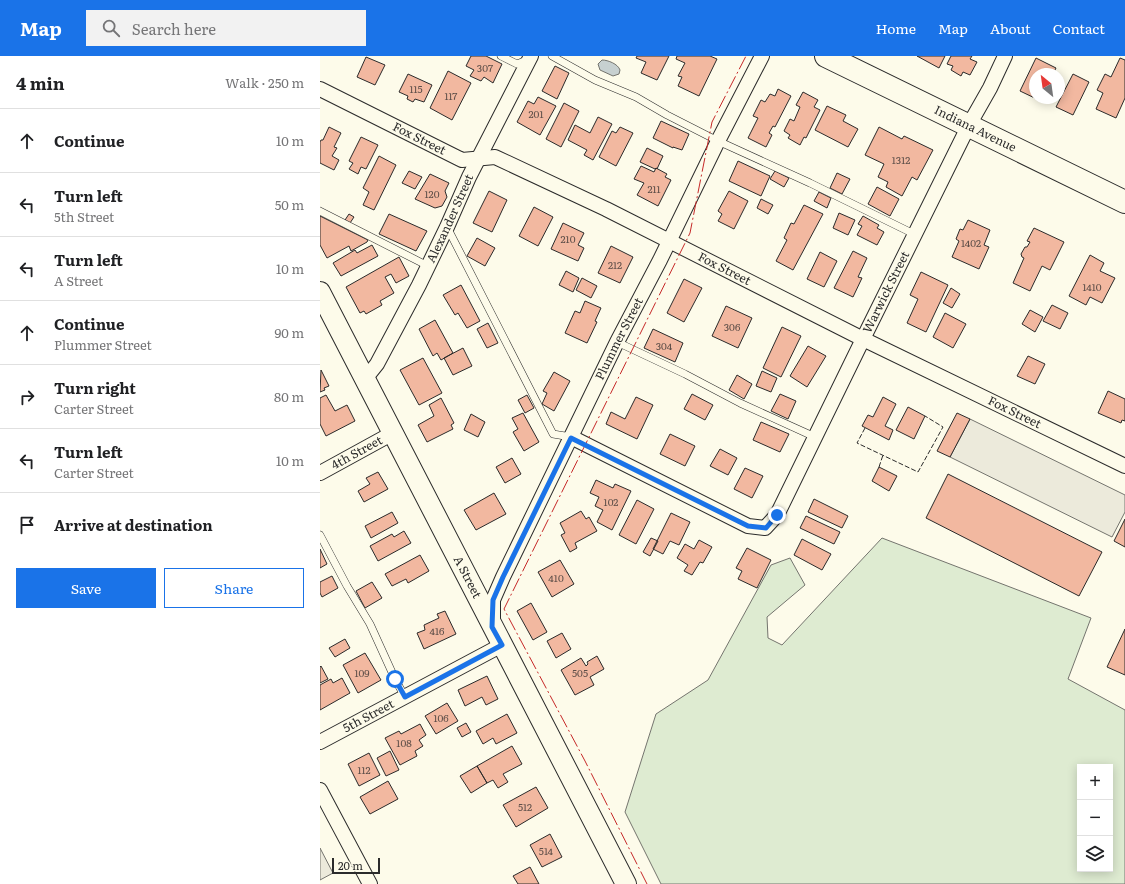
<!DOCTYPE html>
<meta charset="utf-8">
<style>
body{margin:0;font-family:Literata,serif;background:#f2f2f2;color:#202124}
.controls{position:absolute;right:12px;bottom:12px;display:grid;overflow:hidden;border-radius:0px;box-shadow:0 2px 10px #0003}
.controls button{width:36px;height:36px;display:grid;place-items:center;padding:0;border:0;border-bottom:1px solid #e0e0e0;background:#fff;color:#202124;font:20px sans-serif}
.compass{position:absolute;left:709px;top:12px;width:36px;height:36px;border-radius:50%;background:#fff;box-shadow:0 2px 10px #0003;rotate:331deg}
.scale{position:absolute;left:12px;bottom:10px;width:48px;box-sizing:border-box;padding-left:4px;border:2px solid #2b2b2b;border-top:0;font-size:11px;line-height:14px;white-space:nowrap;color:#2b2b2b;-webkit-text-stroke:3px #fdfbea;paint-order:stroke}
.stop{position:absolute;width:12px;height:12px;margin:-9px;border:3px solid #1a73e8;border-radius:50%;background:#fff}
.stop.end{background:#1a73e8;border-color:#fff;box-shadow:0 1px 4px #0008}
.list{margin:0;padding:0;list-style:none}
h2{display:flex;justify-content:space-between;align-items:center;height:52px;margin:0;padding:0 16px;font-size:17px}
h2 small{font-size:13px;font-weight:400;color:#757577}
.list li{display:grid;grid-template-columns:26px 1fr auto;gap:12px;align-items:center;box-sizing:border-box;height:64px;padding:0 16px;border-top:1px solid #e0e0e0}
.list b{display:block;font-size:15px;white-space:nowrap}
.list p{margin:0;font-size:13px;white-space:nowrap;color:#757577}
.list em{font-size:13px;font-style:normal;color:#757577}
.actions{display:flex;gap:8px;padding:12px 16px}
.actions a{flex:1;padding:9px 0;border:1px solid #1a73e8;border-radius:0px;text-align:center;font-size:14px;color:#1a73e8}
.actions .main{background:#1a73e8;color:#fff}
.icon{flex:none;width:22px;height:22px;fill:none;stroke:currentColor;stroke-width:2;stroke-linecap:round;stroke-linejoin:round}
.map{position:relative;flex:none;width:805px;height:828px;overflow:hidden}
header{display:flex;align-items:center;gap:24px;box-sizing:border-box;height:56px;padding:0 20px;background:#1a73e8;color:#fff}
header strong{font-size:19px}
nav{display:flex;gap:22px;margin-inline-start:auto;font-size:14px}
.search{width:280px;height:36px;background:#f2f2f2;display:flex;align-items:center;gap:10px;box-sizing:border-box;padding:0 14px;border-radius:0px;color:#757577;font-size:15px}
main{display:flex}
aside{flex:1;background:#fff}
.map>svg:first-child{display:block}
</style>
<header>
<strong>Map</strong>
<div class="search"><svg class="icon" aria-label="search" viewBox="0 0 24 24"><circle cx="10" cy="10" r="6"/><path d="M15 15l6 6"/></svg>Search here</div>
<nav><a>Home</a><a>Map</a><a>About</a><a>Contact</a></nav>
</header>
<main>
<aside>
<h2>4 min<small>Walk · 250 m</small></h2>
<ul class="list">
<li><svg class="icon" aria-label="ahead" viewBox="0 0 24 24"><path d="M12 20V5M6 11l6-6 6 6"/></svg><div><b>Continue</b></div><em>10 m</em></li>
<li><svg class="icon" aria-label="left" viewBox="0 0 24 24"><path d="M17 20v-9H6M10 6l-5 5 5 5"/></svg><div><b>Turn left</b><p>5th Street</p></div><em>50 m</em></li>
<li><svg class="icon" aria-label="left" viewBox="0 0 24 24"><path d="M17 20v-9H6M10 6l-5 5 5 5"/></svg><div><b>Turn left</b><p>A Street</p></div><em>10 m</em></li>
<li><svg class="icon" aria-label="ahead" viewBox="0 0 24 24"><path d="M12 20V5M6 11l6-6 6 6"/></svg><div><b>Continue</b><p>Plummer Street</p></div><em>90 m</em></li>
<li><svg class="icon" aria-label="right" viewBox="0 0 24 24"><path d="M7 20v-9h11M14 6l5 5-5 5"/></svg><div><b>Turn right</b><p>Carter Street</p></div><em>80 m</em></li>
<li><svg class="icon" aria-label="left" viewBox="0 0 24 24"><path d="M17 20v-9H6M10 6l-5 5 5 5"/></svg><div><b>Turn left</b><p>Carter Street</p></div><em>10 m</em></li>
<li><svg class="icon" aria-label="arrive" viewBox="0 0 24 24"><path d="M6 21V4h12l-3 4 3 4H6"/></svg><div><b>Arrive at destination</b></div></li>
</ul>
<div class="actions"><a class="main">Save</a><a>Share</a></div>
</aside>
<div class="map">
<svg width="805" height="828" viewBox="0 0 805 828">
<rect width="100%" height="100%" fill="#fdfbea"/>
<path fill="#deebd1" stroke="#74746e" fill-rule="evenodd" d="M562,482L771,562L748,623L805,654V828H341L305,756L336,658L388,624L451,509L470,502L485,529L447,561L448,582L462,589ZM760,711H790V813H760Z"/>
<path fill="#eceadb" stroke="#74746e" d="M650,363L805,439V456L792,481L630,401Z
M0,792L13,817L0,824Z"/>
<path fill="#c7d0d0" stroke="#74746e" d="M282,4C288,4 298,8 300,14L299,18L293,20L280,14L278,8Z"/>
<path fill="#f2b8a0" stroke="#2b2b2b" d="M151,0H166L182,8L173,27L164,21L161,25L150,20L154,14L146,10Z
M317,0H349L337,24L321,17L326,6L316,2Z
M357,0H390L397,3L379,40L358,30L362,21L358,20L365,7L356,3Z
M597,0H625L619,12Z
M631,0H652L650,3L657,6L650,19L643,16L641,20L631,14L633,10L627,8Z
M46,1L65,9L55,29L37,21Z
M716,2L736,12L733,18H715V42H722L721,45L700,35Z
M800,2L805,4V42L796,62L776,53L783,37L777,34L785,18L791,21Z
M235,10L249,17L237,43L222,35Z
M128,15L151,27L132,64L110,52Z
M88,18L112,29L104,46L95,43L93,46L87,43L88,40L79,36Z
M753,18L769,26L753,59L736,51Z
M458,33L471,40L455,71L453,70L449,77L452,79L446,91L428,82L438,62L433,60L441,44L445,46L450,38L455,40Z
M483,36L498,44L494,51L500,54L486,82L484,81L480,89L468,82L470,79L464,75L470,63L474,65L480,51L476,49Z
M218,41L236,50L220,79L197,66L208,45L214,48Z
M244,47L259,55L241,91L226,83Z
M507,50L526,59L523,65L538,73L528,91L495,74Z
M278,61L292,68L273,104L264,99L267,94L248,84L255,69L270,77Z
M341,65L369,78L362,94L353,91V92L333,82Z
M9,71L21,77L14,91L17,92L12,100L19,104L14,114L0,107V86L1,84H3Z
M300,71L313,77L296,110L279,101L292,75L296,77Z
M559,71L582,83L584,80L613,94L597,124L592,121L582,140L566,131L568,126L558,121L564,108L545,99Z
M41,81L58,89L46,113L41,111L38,118L29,113L33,107L29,105Z
M327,92L343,100L337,113L336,112L335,113L320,106Z
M59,100L76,109L54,154L43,149L49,136L43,132Z
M418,105L450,120L441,140L409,125Z
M321,110L334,116L336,112L347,118L345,121L351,124L338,150L317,139L324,127L314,123Z
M89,115L102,121L95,133L82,127Z
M455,115L469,122L464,131L450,123Z
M517,117L530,123L522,138L510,132Z
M110,118L129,127L125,135L127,141L122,150L115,152L95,143Z
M557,131L579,143L570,160L548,148Z
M169,135L187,144L172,176L153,167Z
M409,135L428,145L414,173L398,165L402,158L398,155Z
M499,136L511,142L507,152L494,145Z
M441,143L453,149L448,158L437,152Z
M484,149L503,158L473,214L456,205L467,184L464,182L471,167L474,168Z
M214,151L233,161L218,190L199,180Z
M519,157L535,164L528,179L513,172Z
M29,158L34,161L30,167L25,164Z
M69,158L107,175L96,195L59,178Z
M0,160L48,184L47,186L31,195L29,190L7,202L0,189Z
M543,160L559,169L557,172L564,176L557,189L537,179L542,170L538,168Z
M648,164L670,174L664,189L669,191L659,213L632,201L639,185L636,183L640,173L643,174Z
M243,167L264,177L258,189L264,192L258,205L231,193Z
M714,172L744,186L730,214L722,210L710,235L693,227L704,202L702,201L701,198L705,191H707L710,186L707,185Z
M157,182L175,192L165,210L147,200Z
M52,189L58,200L21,220L13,207L35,194L37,197Z
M291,190L313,201L300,227L278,217Z
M533,195L547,202L538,221L542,222L533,241L514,232Z
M500,196L517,205L504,231L487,223Z
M770,199L784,207L780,215L795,222L782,247L770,241L766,249L749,240Z
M79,201L89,220L76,227L71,218L65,221L74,237L60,245L62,249L46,258L44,255L40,257L26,231Z
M246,215L259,222L253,236L239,229Z
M601,216L628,229L606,276L587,267L598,243L590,239Z
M262,222L277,230L271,242L256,234Z
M364,223L382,232L364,266L347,257Z
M141,229L160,265L147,272L138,257L135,259L123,239Z
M631,232L640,238L632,252L623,247Z
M265,245L281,252L275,265L277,266L267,287L245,277L255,255L260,257Z
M732,249L748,257L740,273L723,265Z
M406,250L432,262L418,292L392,280Z
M710,254L723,261L715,276L702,268Z
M625,257L646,268L633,292L613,281Z
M115,264L133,297L121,304L117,297L113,300L99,273Z
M168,267L178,287L167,292L157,273Z
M462,271L481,280L461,321L443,312Z
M333,273L363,287L355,306L324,292Z
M488,290L506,300L487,331L470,320Z
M143,292L152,310L133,319L124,302Z
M708,300L725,308L715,328L697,320Z
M103,302L122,337L99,349L80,314Z
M1,314L9,330L4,332L5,334L0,336Z
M442,315L457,322L451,336L436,330Z
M234,316L250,325L234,355L222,348L227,337L223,335Z
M417,319L432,328L424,343L409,334Z
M788,335L805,343V365L802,364L801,367L778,357Z
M372,338L393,349L385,364L364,353Z
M460,338L476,345L468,363L451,355Z
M6,339L15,355L27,349L35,365L6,380L0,368V342Z
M207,339L214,352L205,357L198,344Z
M316,341L333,349L317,383L286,368L291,356L305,363Z
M563,341L576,348L565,370L573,374L569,384L542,370L548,359L553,361Z
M121,342L134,367L131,369L133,373L107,386L98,369L114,360L109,349Z
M588,351L605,360L594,383L576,374Z
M203,357L219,386L204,395L193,376L198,373L192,362Z
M637,357L650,363L630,401L617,395Z
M151,358L165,366L158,381L144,374Z
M441,366L469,378L460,396L433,384Z
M350,378L375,390L365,410L340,398Z
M400,393L417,402L408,419L390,410Z
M192,402L201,418L185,427L176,411Z
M559,411L577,420L569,435L552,425Z
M425,412L443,420L432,442L414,433Z
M58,416L68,433L44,446L38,435L50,428L46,422Z
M628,418L782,496L759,540L606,462Z
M276,424L293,432L295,428L311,435L292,474L277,466L283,454L275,450L279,441L270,437Z
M174,437L186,458L156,474L144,454Z
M494,443L528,460L522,472L488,456Z
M317,444L334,453L316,488L299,479Z
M261,455L266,463L269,461L277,475L255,487L257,492L250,496L241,479L245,477L240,467Z
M72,456L78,467L51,482L45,470Z
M351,457L370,466L359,489L350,485L343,498L333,493Z
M486,460L520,476L514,488L480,472Z
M805,463V491L794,485Z
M84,475L91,487L58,505L50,490L72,478L74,481Z
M331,482L338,485L330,500L323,496Z
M482,483L511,498L502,514L474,499Z
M379,484L392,491L383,507L380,506L372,519L364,515L368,509L357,502L365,488L374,493Z
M427,492L451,504L437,532L418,523L422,515L416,512Z
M0,493L7,508L0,512Z
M100,499L109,515L88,527L86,523L72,530L65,518Z
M240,504L254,528L232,541L218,516Z
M12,520L18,532L2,541L0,537V526Z
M52,526L62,542L45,552L36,535Z
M211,547L227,576L213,584L197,555Z
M125,555L136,578L104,593L97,577L105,574L104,569L119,562L117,558Z
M805,573V619L787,611Z
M242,577L251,593L236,602L227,585Z
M25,583L30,592L15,601L9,592Z
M45,597L61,624L38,637L23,609Z
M277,600L284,613L270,621L274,629L255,639L241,614L261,602L266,610L268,608L267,606Z
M1,610L8,623L0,627V611Z
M167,620L178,643L166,649L162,641L145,650L138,634Z
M22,622L30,637L0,654V629L11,623L13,627Z
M127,647L138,665L116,678L105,660Z
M187,658L197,677L176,688L173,682L163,688L156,675Z
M146,667L151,676L142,681L137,672Z
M100,668L106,679L99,684L103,690L95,695L97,700L80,709L65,682L79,675L81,678Z
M192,690L202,708L183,718L188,726L178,732L173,724L167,727L157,710Z
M70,695L79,714L66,720L57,702Z
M49,697L60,719L39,730L28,708Z
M157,710L167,727L151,737L140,720Z
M68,725L78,743L50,758L40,741Z
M216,731L228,752L196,771L183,749Z
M230,778L242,801L222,811L210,789Z
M210,811L219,828H198L193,820Z"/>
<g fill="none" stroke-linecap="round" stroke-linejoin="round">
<defs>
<path id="lane" d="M181,0L197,8L207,4
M232,0L275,24L316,41L347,59L398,85L490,127L594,178
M0,155L108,210
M127,171L233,378L251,381
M297,286L365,318L420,347L495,381
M0,479L27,530L50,568L75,623L85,641"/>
<g id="street">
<path id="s1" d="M0,33L142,104L175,101L286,153L543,283L805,410"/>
<path id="s2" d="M45,323L57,308L99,229L127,171L149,121L211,0"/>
<path id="s3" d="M251,381L428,470L445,472L457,459L543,283L649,69L670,32L685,0"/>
<path id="s4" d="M0,417L73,377"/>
<path id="s5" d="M173,566V544L183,521L297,286L340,204L398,85L442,0"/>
<path id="s6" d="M0,686L182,589"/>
<path d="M0,734L50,828"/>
</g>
<g id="secondary">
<path id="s7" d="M0,236L306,828"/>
</g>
<g id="primary">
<path id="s8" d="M506,0L805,146"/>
</g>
</defs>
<use href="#lane" stroke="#2b2b2b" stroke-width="8"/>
<use href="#street" stroke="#2b2b2b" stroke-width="16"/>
<use href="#secondary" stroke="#2b2b2b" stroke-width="22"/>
<use href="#primary" stroke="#2b2b2b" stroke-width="24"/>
<use href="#lane" stroke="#fdfbea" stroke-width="7"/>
<use href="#street" stroke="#fdfbea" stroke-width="14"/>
<use href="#secondary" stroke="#fdfbea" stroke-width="20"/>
<use href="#primary" stroke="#fdfbea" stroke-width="22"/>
<path stroke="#2b2b2b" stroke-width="1" stroke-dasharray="5 2" stroke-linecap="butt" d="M545,372L537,387L598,416L623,371L605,360
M559,411L563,399"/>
<path stroke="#c62828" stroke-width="1" stroke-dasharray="14 3 2 3" stroke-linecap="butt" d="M327,828L265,705L184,553L370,177L392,66L426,0"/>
</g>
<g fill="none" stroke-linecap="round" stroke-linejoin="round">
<path stroke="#1a73e8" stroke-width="5" d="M75,623L85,641L182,589L172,571L173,544L183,521L251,382L428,470L446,472L457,459"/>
</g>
<g text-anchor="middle" stroke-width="3" stroke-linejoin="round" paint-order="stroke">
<g font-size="10" fill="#5d4e48">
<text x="165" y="16">307</text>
<text x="96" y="37">115</text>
<text x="131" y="44">117</text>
<text x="216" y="62">201</text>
<text x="581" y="108">1312</text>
<text x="334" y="137">211</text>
<text x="112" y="142">120</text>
<text x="248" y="187">210</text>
<text x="651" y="191">1402</text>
<text x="295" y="213">212</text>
<text x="772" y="235">1410</text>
<text x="412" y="275">306</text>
<text x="344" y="294">304</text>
<text x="291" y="450">102</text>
<text x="236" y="526">410</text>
<text x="117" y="579">416</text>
<text x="42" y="621">109</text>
<text x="260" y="621">505</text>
<text x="121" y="666">106</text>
<text x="84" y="691">108</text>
<text x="44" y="718">112</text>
<text x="205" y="755">512</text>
<text x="226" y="799">514</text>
</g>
<g font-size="12" fill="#2b2b2b" stroke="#fdfbea">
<text dy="4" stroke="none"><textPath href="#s8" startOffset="166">Indiana Avenue</textPath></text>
<text dy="4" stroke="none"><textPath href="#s1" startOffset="111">Fox Street</textPath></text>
<text dy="4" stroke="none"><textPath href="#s2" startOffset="182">Alexander Street</textPath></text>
<text dy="4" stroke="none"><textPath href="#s1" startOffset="447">Fox Street</textPath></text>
<text dy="4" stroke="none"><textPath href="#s3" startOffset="481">Warwick Street</textPath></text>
<text dy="4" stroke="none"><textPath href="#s5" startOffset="312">Plummer Street</textPath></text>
<text dy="4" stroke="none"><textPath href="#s1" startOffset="771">Fox Street</textPath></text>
<text dy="4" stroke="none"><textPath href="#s4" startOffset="42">4th Street</textPath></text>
<text dy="4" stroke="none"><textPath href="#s7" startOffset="321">A Street</textPath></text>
<text dy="4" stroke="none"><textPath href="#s6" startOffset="55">5th Street</textPath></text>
</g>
</g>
</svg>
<div class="controls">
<button>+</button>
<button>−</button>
<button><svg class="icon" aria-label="layers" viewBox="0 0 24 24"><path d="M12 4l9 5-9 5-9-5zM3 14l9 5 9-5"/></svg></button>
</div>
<svg class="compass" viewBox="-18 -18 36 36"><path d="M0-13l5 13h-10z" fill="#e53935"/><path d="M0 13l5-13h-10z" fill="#757577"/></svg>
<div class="scale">20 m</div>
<div class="stop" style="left:75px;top:623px"></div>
<div class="stop end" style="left:457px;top:459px"></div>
</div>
</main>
